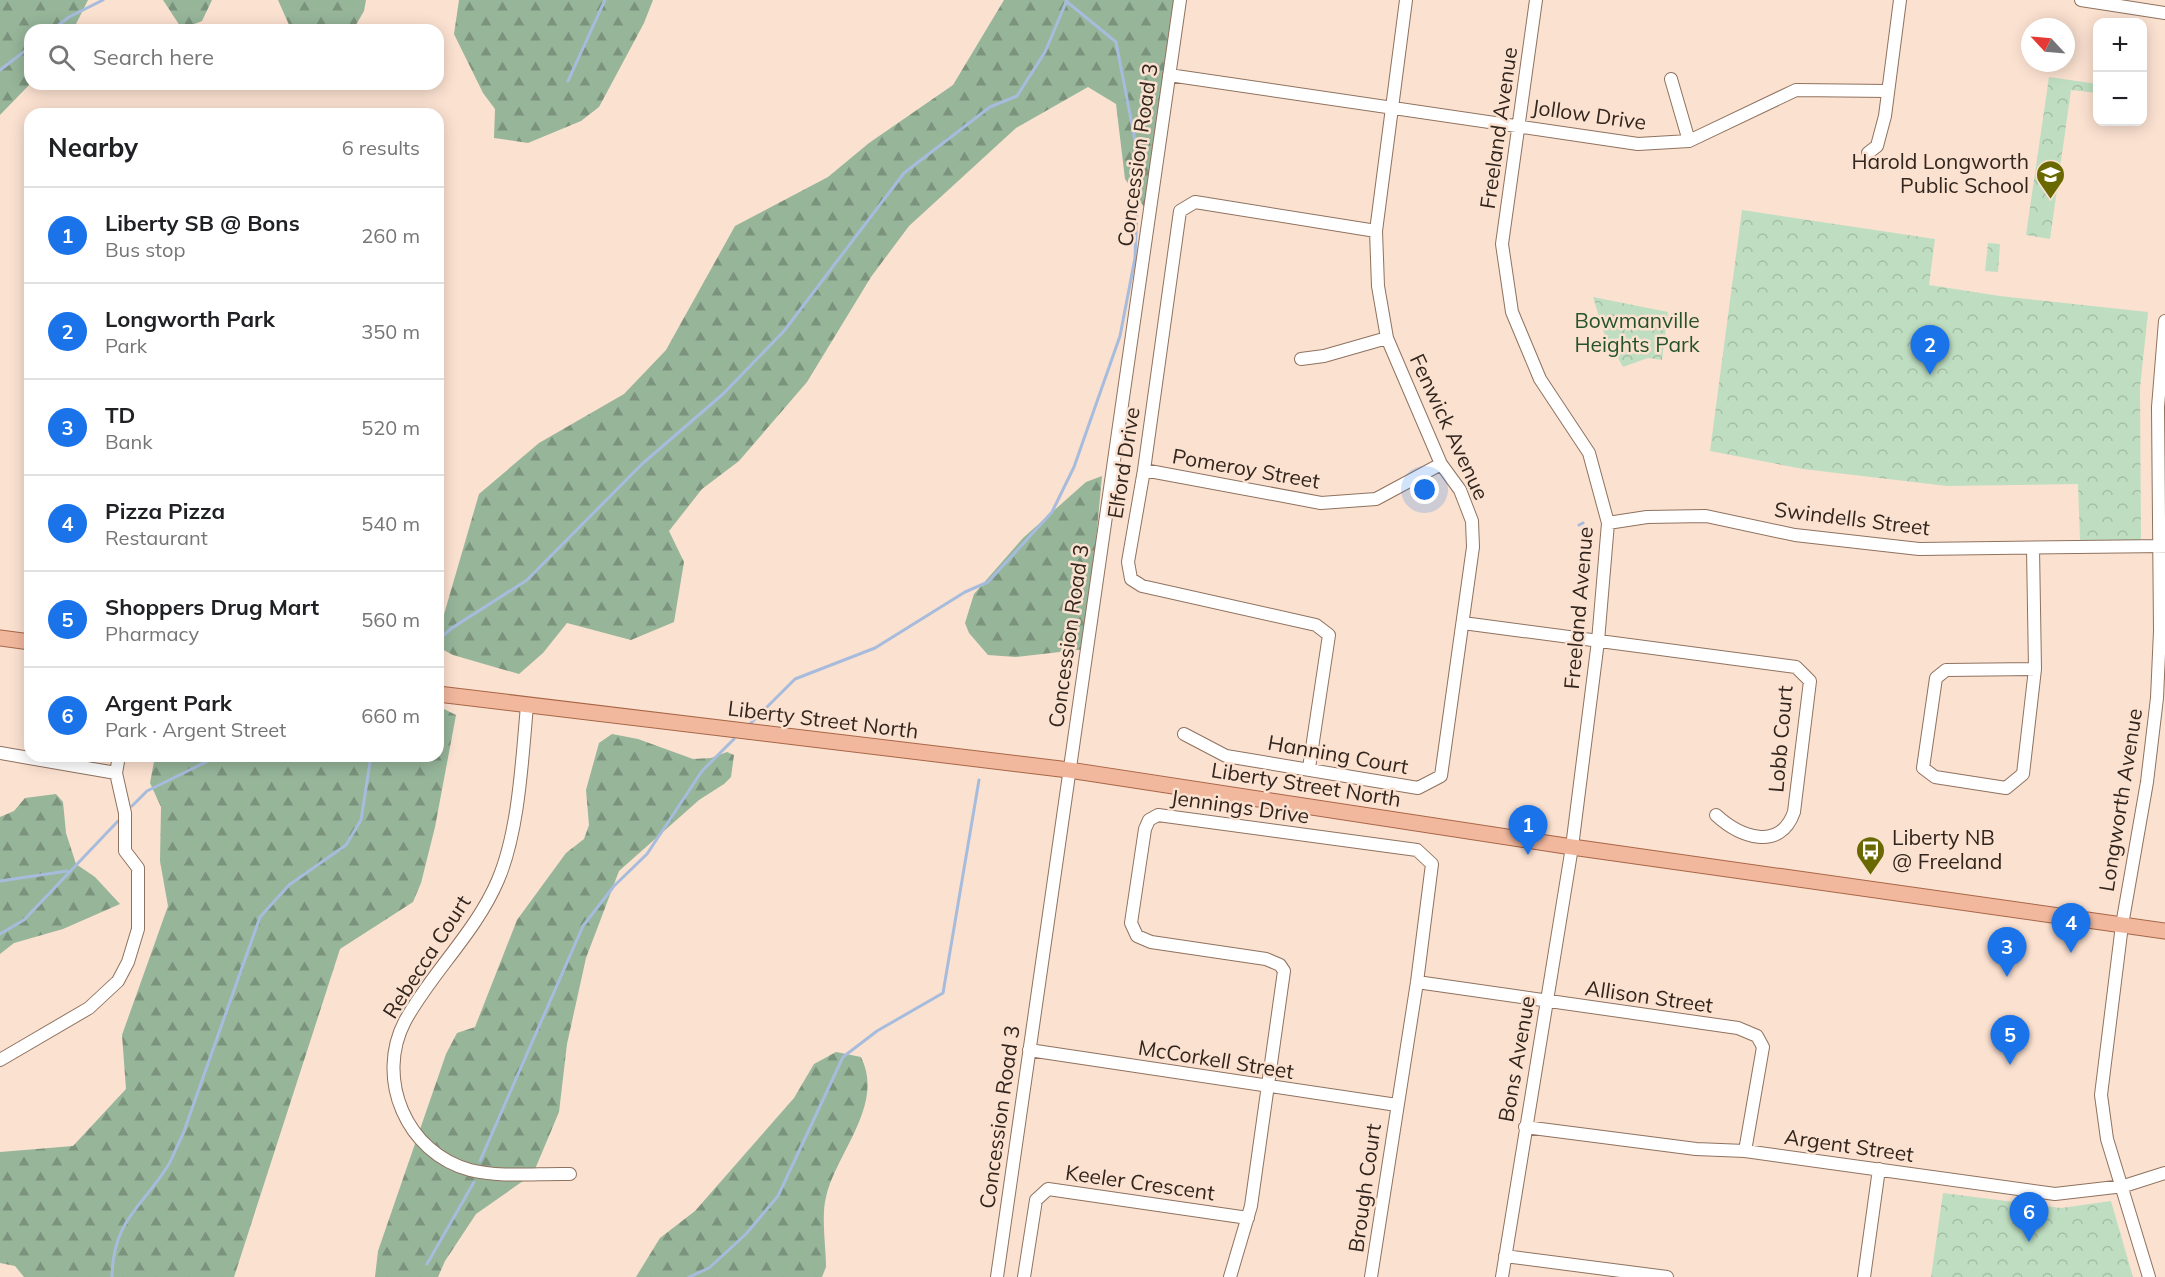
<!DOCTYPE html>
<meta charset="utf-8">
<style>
body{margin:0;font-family:Mulish,sans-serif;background:#f6f6f6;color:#202124}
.controls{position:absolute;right:18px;top:18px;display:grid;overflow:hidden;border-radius:12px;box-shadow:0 3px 15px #0003}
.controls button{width:54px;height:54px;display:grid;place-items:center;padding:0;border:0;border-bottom:2px solid #e0e0e0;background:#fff;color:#202124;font:30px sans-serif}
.compass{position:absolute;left:2021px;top:18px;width:54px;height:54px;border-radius:50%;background:#fff;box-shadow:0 3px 15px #0003;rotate:296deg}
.you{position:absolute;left:1425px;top:490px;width:21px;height:21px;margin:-15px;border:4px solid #fff;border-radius:50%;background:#1a73e8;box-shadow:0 0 0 9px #1a73e833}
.badge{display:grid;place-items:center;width:39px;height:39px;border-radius:50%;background:#1a73e8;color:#fff;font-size:20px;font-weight:700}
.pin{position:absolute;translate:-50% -50px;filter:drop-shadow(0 2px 3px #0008)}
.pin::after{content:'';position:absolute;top:32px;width:21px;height:18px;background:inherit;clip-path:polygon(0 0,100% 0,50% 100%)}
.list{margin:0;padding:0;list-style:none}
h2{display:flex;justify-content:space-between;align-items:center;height:78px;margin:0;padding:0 24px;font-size:26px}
h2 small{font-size:20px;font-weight:400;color:#757577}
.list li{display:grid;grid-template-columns:39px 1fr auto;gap:18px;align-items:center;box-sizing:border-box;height:96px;padding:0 24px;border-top:2px solid #e0e0e0}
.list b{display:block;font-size:22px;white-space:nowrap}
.list p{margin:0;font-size:20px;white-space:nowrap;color:#757577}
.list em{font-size:20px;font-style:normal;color:#757577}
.icon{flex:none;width:33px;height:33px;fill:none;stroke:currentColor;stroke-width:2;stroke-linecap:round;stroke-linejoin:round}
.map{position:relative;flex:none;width:2165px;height:1277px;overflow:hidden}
.search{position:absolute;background:#fff;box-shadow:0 3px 15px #0003;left:24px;top:24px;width:420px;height:66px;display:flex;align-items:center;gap:15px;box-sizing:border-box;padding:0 21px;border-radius:18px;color:#757577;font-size:22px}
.panel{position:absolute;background:#fff;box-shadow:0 3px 15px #0003;left:24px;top:108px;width:420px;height:654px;border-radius:18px}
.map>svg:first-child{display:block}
</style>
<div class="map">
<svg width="2165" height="1277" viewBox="0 0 2165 1277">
<defs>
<pattern id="forest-firs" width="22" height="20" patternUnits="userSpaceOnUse" patternTransform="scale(1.5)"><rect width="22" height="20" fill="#96b599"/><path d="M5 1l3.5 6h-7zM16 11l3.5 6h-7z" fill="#7b937c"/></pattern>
<pattern id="park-crowns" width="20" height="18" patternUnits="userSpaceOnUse" patternTransform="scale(1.5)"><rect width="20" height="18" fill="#bfdec1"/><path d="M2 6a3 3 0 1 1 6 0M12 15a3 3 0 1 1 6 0" fill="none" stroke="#a5bea5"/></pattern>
</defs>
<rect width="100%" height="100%" fill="#fbe1d0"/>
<path fill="url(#forest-firs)" d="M0,0H88L73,30H30V84L0,115Z
M163,0H212L202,21L182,29Z
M278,0H366L364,11L353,30H297L290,27Z
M459,0H653L644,23L599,107L581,121L528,143L494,138L495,109L483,93L454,34Z
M1004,0H1184L1158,198L1144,207L1125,179L1116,104L1088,87L1016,128L909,226L871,277L807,382L739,461L702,489L669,531L684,562L674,622L631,640L567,623L543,653L519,674L453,655L438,647V635L479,494L539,443L624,394L666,350L735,226L828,177L869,143L953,85Z
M1102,476L1086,649L1016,657L988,655L969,633L965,623L974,594L1023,538L1086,482Z
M438,706L456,715L435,827L421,883L413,902L340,949L234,1277H24L15,1266L0,1263V1152L73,1146L126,1089L122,1035L168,906L160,861L161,807L150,783L155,756H438Z
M612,734L638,739L693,759L711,758L727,752L734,755L731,777L724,784L699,800L619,871L586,958L567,1044L559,1112L533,1174L476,1214L445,1261L438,1277H375L378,1251L446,1054L457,1033L475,1027L517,920L566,853L584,839L589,825L586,790L599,743Z
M56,794L63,802L66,833L76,864L95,877L120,904L63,929L14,943L0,954V817L14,811L25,798Z
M836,1052L861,1057C885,1105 836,1153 826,1197C821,1216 826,1247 826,1267L822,1277H636L660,1238L695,1211L794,1098L814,1064Z"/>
<path fill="url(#park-crowns)" d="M2049,77L2098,84L2097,93L2071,90L2050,239L2026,235Z
M1742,210L1935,239L1929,285L2000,296L2148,312L2140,388L2141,540H2080L2078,484L1947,486L1803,469L1710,451Z
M1988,243L2000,244L1998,272L1985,271Z
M1593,297L1668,312L1662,360L1648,358L1623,367L1604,333Z
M1943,1193L2061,1208L2111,1201L2133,1277H1931Z"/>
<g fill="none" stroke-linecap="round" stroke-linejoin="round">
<path stroke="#a7bcdd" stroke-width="3" d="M52,30L69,17L103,0
M0,70L30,47
M568,81L605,0
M1579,525L1583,523
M438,640L452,628L527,580L642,464L723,394L784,331L904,173L990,107L1017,96L1045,52L1067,0
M749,725L795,679L875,648L965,592L988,582L1052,512L1074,467L1120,336L1135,258L1139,161L1116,42L1066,1
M132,806L147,791L218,756
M0,881L67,871
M0,934L24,920L118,821
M480,1161L583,926L614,886L647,854L702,771L734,739
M427,1264L474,1182
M112,1277C113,1219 142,1208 169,1164C174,1154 178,1144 183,1134L260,917L289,885L346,845L361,820L371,756
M689,1277L709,1268L746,1234L778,1196L843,1057L877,1031L943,993L979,780"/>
<defs>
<path id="minor" d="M2081,0L2165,13
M1169,75L1638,144L1689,141L1796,90L1888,91
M1671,79L1689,141
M1868,153L1877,146L1885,116L1900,0
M1301,359L1324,356L1387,338
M1144,470L1321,503L1376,499L1441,464
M1608,523L1647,517L1706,516L1795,535L1919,549L2165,546
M2033,548L2035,669L2023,774L2006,788L1935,777L1923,768L1936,678L1946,670L2035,669
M1463,623L1796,667L1810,681L1794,812C1780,852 1740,837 1716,815
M527,706C522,759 519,831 498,880C476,932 432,972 405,1021C375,1078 406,1153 470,1170C502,1178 538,1173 570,1174
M1184,734L1226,756L1418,788L1441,776L1473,547L1472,521L1460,490L1441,464L1387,338L1378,286L1376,231L1406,0
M0,753L116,773
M1309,768L1329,635L1316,625L1142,586L1131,579L1128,562L1144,470L1180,211L1195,202L1376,231
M1417,982L1738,1028L1757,1036L1763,1047L1745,1151
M1029,1050L1397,1105
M0,1060L89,1008L118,981L128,962L138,929V868L125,851V813L116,773L119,756
M1525,1127L1696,1149L1745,1151L2055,1194L2124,1186L2165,1173
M1505,1256L1667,1277
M997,1277L1180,0
M1024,1277L1036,1200L1048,1189L1248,1218
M1230,1277L1251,1206L1284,971L1280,965L1266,959L1151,942L1137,936L1131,923L1145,829L1149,820L1158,815L1417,850L1432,864L1417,982L1371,1277
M1502,1277L1572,847L1598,641L1608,523L1589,453L1540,379L1512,312L1502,244L1536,0
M1864,1277L1879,1169
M2149,1277L2107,1139L2101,1095L2122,925L2147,782L2157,698L2160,631L2158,407L2165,321"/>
<path id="major" d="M0,638L30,642
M438,694L1069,770L1572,847L2165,931"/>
</defs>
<use href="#minor" stroke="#8f725f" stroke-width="14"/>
<use href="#major" stroke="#a86647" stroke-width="17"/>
<use href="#minor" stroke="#fff" stroke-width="12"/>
<use href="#major" stroke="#f1b89e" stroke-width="15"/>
</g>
<defs>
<symbol id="school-pin" viewBox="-11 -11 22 30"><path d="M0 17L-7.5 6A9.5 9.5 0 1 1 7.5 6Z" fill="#6a6801" stroke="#fbe1d0"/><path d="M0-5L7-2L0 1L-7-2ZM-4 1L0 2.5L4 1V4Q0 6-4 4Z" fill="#fff"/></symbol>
<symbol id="bus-pin" viewBox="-11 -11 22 30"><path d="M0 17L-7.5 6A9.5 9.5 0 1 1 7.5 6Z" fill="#6a6801" stroke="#fbe1d0"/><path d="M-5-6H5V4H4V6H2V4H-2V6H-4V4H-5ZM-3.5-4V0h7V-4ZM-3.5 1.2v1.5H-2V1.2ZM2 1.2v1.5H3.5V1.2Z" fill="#fff"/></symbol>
</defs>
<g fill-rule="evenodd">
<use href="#school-pin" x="2034" y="158" width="33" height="45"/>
<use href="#bus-pin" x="1854" y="834" width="33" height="45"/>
</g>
<g text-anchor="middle" stroke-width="5" stroke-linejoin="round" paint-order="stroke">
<g font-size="21" fill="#31251d" stroke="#fbe1d0">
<text transform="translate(1589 115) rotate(8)" y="7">Jollow Drive</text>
<text transform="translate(1499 128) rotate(-82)" y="7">Freeland Avenue</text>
<text transform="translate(1138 155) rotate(-82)" y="7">Concession Road 3</text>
<text transform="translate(1449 427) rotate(65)" y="7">Fenwick Avenue</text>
<text transform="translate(1124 463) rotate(-81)" y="7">Elford Drive</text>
<text transform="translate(1246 469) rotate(10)" y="7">Pomeroy Street</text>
<text transform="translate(1852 519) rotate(7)" y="7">Swindells Street</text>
<text transform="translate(1579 608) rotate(-85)" y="7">Freeland Avenue</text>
<text transform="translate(1069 636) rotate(-82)" y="7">Concession Road 3</text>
<text transform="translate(823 720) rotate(7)" y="7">Liberty Street North</text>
<text transform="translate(1781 739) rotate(-85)" y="7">Lobb Court</text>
<text transform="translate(1338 755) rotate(10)" y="7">Hanning Court</text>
<text transform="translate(1306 785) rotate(9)" y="7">Liberty Street North</text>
<text transform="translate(2121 800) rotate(-81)" y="7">Longworth Avenue</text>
<text transform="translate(1240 807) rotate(8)" y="7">Jennings Drive</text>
<text transform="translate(427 957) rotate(-57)" y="7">Rebecca Court</text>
<text transform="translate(1649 997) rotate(8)" y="7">Allison Street</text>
<text transform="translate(1517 1059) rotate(-80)" y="7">Bons Avenue</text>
<text transform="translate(1216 1060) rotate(9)" y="7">McCorkell Street</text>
<text transform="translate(1000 1117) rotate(-82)" y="7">Concession Road 3</text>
<text transform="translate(1849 1146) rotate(8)" y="7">Argent Street</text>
<text transform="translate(1140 1183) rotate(8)" y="7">Keeler Crescent</text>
<text transform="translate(1365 1188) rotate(-82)" y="7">Brough Court</text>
</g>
<g font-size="21" fill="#31251d" stroke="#fbe1d0" text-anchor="end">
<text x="2029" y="169">Harold Longworth<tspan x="2029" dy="24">Public School</tspan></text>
<text x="1892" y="845" text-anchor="start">Liberty NB<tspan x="1892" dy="24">@ Freeland</tspan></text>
</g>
<g font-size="21" fill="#24532b" stroke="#fbe1d0">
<text x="1637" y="328">Bowmanville<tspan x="1637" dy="24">Heights Park</tspan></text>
</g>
</g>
</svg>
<div class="controls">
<button>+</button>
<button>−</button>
</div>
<svg class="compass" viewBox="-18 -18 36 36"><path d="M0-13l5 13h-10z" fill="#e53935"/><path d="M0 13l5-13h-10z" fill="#757577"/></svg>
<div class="you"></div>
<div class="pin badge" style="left:1528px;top:855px">1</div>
<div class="pin badge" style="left:1930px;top:375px">2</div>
<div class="pin badge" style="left:2007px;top:977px">3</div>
<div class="pin badge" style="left:2071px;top:953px">4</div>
<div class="pin badge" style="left:2010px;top:1065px">5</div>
<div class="pin badge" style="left:2029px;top:1242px">6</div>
<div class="search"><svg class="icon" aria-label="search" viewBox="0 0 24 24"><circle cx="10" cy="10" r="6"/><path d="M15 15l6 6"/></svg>Search here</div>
<section class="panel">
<h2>Nearby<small>6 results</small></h2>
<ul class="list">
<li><span class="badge">1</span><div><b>Liberty SB @ Bons</b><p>Bus stop</p></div><em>260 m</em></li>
<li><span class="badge">2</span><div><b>Longworth Park</b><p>Park</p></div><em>350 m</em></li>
<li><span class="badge">3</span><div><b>TD</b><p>Bank</p></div><em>520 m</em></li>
<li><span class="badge">4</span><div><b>Pizza Pizza</b><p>Restaurant</p></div><em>540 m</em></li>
<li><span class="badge">5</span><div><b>Shoppers Drug Mart</b><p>Pharmacy</p></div><em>560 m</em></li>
<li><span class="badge">6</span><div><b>Argent Park</b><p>Park · Argent Street</p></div><em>660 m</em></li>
</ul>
</section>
</div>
